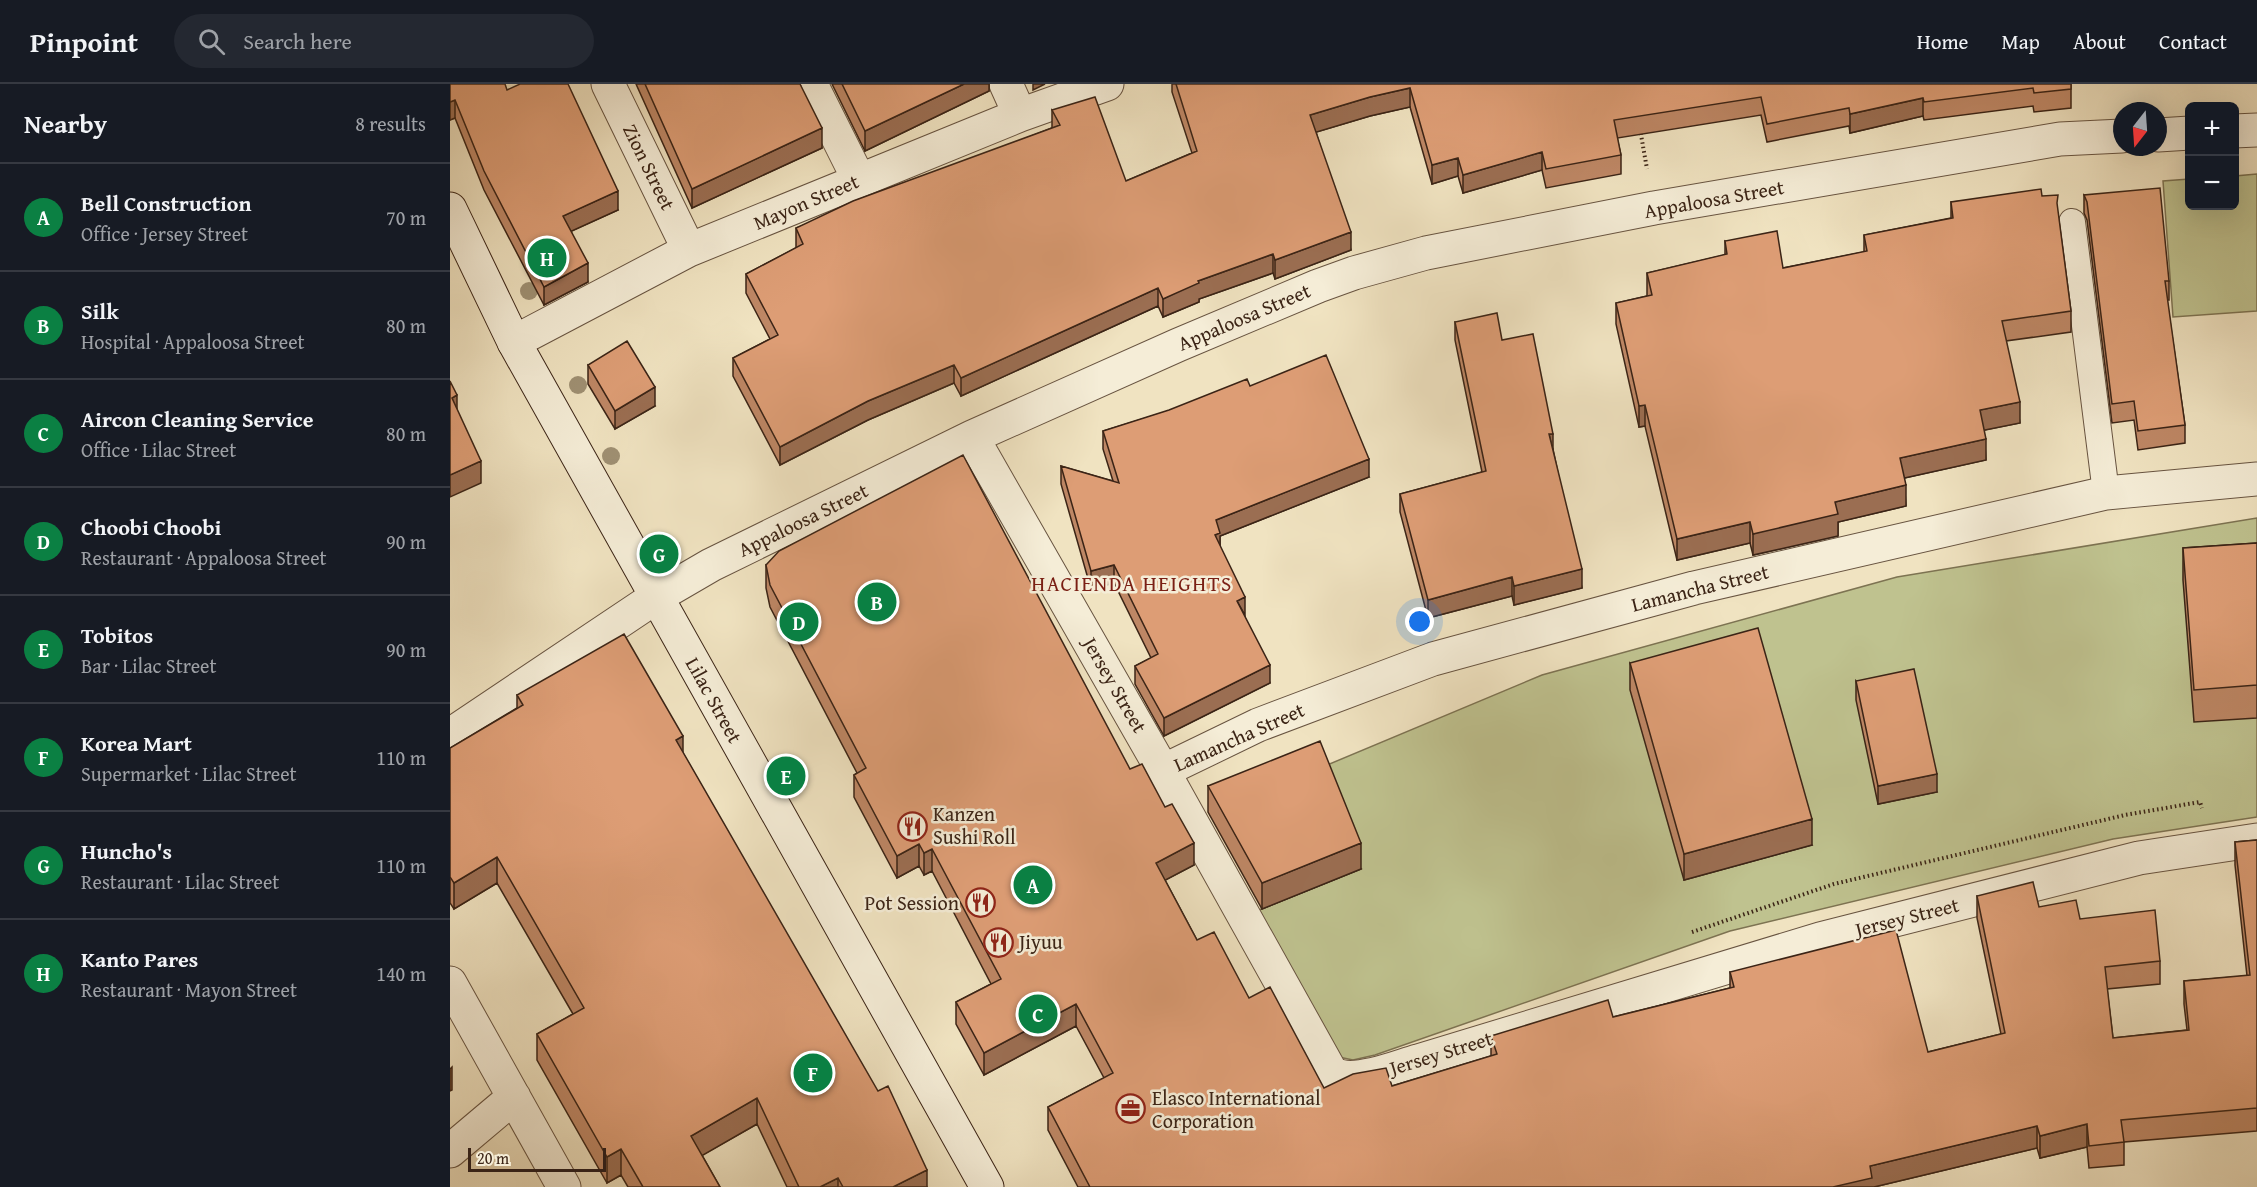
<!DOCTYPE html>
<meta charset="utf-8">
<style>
body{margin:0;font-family:"Gentium Book Plus",serif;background:#242831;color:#f1f3f6}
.controls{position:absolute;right:18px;top:18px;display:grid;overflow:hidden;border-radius:9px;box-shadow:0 6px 24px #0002}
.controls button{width:54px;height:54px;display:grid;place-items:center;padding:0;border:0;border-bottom:2px solid #363941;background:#171b24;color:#f1f3f6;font:30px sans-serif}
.compass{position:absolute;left:1663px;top:18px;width:54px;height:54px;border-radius:50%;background:#171b24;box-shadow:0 6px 24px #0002;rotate:197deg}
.scale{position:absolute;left:18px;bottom:15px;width:138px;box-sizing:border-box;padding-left:6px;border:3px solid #3b2416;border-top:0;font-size:16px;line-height:21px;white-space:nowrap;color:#3b2416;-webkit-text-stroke:4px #f5edd7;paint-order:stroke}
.you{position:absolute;left:970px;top:538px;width:21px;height:21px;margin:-15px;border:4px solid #fff;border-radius:50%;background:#1a73e8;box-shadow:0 0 0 9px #1a73e833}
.badge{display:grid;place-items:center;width:39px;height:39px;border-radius:50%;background:#0b8043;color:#fff;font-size:20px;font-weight:700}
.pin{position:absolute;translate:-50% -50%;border:3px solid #fff;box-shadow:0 2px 6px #0006}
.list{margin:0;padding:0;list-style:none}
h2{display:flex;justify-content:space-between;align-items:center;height:78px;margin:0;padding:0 24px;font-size:26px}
h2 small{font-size:20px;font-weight:400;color:#9ea1a6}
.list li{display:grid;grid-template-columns:39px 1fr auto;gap:18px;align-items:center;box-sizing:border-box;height:108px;padding:0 24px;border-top:2px solid #363941}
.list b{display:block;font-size:22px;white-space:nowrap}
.list p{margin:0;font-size:20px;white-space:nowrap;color:#9ea1a6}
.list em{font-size:20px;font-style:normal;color:#9ea1a6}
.icon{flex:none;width:33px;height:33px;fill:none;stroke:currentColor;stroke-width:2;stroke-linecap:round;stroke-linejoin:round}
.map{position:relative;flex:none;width:1807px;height:1103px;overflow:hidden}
header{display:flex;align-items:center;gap:36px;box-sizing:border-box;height:84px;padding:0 30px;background:#171b24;border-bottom:2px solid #363941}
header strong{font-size:28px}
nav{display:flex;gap:33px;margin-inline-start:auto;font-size:21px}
.search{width:420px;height:54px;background:#242831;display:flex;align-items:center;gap:15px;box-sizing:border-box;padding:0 21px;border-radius:33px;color:#9ea1a6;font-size:22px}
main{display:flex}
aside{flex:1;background:#171b24}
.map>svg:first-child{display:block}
</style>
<header>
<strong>Pinpoint</strong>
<div class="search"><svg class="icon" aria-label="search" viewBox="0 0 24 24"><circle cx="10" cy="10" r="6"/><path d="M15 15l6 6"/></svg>Search here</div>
<nav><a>Home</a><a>Map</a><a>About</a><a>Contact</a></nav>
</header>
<main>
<aside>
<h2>Nearby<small>8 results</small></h2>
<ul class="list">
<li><span class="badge">A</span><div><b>Bell Construction</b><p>Office · Jersey Street</p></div><em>70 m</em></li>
<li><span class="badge">B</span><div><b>Silk</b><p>Hospital · Appaloosa Street</p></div><em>80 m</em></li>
<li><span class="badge">C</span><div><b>Aircon Cleaning Service</b><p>Office · Lilac Street</p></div><em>80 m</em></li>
<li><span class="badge">D</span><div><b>Choobi Choobi</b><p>Restaurant · Appaloosa Street</p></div><em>90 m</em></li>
<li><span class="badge">E</span><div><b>Tobitos</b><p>Bar · Lilac Street</p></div><em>90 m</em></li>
<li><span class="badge">F</span><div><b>Korea Mart</b><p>Supermarket · Lilac Street</p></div><em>110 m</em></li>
<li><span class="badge">G</span><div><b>Huncho's</b><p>Restaurant · Lilac Street</p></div><em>110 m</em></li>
<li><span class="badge">H</span><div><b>Kanto Pares</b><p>Restaurant · Mayon Street</p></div><em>140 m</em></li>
</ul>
</aside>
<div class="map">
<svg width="1807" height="1103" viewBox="0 0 1807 1103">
<rect width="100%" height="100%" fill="#f0e3c1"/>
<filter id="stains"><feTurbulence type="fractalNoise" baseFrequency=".00333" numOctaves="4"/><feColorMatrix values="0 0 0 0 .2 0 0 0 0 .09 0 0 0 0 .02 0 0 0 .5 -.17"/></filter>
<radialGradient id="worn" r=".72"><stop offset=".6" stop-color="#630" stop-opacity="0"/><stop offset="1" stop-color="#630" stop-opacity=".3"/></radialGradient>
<path fill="#bfc28f" stroke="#7d7352" stroke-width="1.5" d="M1807,90V227L1723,233L1713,97L1739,95L1740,122H1784L1785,92Z
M1807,434V733L1663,755L1280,847L925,971L903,976L884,972L804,828L911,785L870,684L1092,591L1447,493Z"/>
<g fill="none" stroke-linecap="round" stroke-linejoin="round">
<defs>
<path id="lane" d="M1622,138L1656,409"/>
<path id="street" d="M158,0L239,166
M361,0L409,96
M556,0L570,31
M1784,47L1807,46
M1708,51L1740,49
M64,258L239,166L570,31L657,0
M522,353L713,687L881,988C901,1003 946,983 968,977L1370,855L1689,774L1807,756
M0,651L206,513L261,481L522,353L728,261L868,202L904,189L976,169L1204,124L1610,55L1672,52
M713,687L808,641L983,575L1244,504L1656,409L1807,395
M0,899L114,1103
M0,1067L64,1013"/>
<path id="secondary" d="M0,125L64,258L537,1103"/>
</defs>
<use href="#lane" stroke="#685441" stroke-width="28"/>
<use href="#street" stroke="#685441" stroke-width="35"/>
<use href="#secondary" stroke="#3b2416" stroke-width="35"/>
<path stroke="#3b2416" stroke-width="4" stroke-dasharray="1.5 3" stroke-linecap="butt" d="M1190,45L1197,85
M1242,848L1384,800L1675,731L1750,718L1752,724"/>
<use href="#lane" stroke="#f5edd7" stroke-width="26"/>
<use href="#street" stroke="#f5edd7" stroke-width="33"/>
<use href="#secondary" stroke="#f5edd7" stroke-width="33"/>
</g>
<g fill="#9f9073">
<circle cx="79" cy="207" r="9"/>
<circle cx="128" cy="301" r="9"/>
<circle cx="161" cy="372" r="9"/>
</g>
<path fill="#be8765" stroke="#3b2416" stroke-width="1.5" d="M0,0L57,6L168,126L121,147L138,198L94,221L34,106L5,34L0,36Z
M186,0H350L372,64L242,124Z
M382,0H539V7L415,67Z
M722,0H1621V24L1584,28L1583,22L1474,36L1473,32L1400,49L1399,42L1317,58L1311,31L1167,54L1171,71V90L1096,104L1092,86L1013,109L1008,92L982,100L960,23L920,32L866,48L901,166L825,195L823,189L749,215V218L713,233L708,222L511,312L504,299L418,336L330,381L283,292V274L320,255L296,209V190L346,164V144L602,44V26L676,97L742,69L722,8Z
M1634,111L1719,197V216H1717L1735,341V359L1688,366L1684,336L1662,339L1637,136L1634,129Z
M1592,112L1608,129L1621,227V248L1556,257L1570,339L1534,346L1536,376L1454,394L1456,422L1388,438V452L1303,471L1300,459L1227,476L1195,342L1189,343L1166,240V219L1197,212V189L1275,171V157L1333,184L1414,168V151L1501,134V118Z
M1005,238L1052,256L1103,365L1132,504L1064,521L1062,512L978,534L950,428V410L1032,388L1005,256Z
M138,281L205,322L165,345L138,300Z
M800,302L919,393L770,452V463L794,531L820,599L714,652L685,600V582L701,574L664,499L641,505L611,400V382L663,397L653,365V347Z
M1807,459V634L1744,638L1733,496V464Z
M316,481L680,685L744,781L715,796L747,856L799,914L874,1004L942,1002L1041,972V952L1163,933L1280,904V888L1478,968L1551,950L1527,834V812L1589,823L1630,835L1710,877V900L1657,905L1663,954L1737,946L1734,920V897L1797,892L1785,781V758L1807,756V1047L1674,1058V1081L1639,1084L1637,1063L1590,1074L1587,1064L1424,1103H628L598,1046V1023L654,994L626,942L534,991L506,940V918L541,900L482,787L474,791L469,782L447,794L404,713V691L407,689L320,523L316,504Z
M1180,579L1362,761L1234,796L1180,606Z
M1406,597L1487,708L1428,720L1406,616Z
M67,611L233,669L477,1103H337L307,1040L252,1071L270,1103H178L171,1091L157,1099L87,976V950L123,930L47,799L4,825L0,819V664L67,624Z
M758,702L911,785L812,825L758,728Z"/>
<path fill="#9b6e52" stroke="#3b2416" stroke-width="1.5" d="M514,0H539V7L415,67V47Z
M583,0H595L583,6Z
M960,4V23L920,32L860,50V31L920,13Z
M1473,14V32L1400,49V30Z
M5,16V34L0,36V18Z
M372,44V64L242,124V105Z
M1092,68V86L1013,109V91Z
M1008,74V92L982,100V81Z
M168,107V126L113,151V132Z
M901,148V166L825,195V176Z
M823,170V189L749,215V218L713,233V215L748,197Z
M138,179V198L94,221V203Z
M708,204V222L511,312V294Z
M504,281V299L418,336L330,381V363L418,317Z
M205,303V322L165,345V327Z
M7,311V334L2,314Z
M1570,318V339L1530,347V326Z
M1195,321V342L1189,343V322Z
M1099,350H1103V368Z
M1536,355V376L1450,395V374Z
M919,375V393L770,452V467L765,469L766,436Z
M31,377V399L0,413V391Z
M1456,401V422L1388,438V452L1303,471V450L1385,418Z
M1300,438V459L1227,476V455Z
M664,481V499L641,505V487Z
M1132,485V504L1064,521V502Z
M1062,493V512L978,534V516Z
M795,513V531L787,517Z
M820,581V599L714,652V634Z
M233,652V678L226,656Z
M1487,690V708L1428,720V702Z
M1362,735V761L1234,796V770Z
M744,759V781L706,801V779Z
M911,759V785L812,825V799Z
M469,760V782L447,794V772Z
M482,765V787L474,791V769Z
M47,773V799L4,825V799Z
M626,920V942L534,991V969Z
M2,983V1006L0,1007V985Z
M307,1014V1040L241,1078V1052Z
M1637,1040V1063L1590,1074V1052Z
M1587,1042V1064L1424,1103H1383L1420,1082Z
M171,1065V1091L157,1099V1073Z
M477,1086V1103H443Z
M388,1094V1103H370Z"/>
<path fill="#dd9d75" stroke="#3b2416" stroke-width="1.5" d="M0,0H55L57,6L70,0H118L168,107L113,132L138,179L94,203L34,87L5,16L0,18Z
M195,0H350L372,44L242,105Z
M392,0H514L415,47Z
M726,0H1621V5L1584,9L1583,4L1474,18L1473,14L1400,30L1399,24L1317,40L1311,13L1164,36L1171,71L1096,85L1092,68L1013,91L1008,74L982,81L960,4L920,13L860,31L901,148L825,176L823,170L748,197L749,199L713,215L708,204L511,294L504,281L418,317L330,363L283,274L328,251L296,190L353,160L346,144L403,117L610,41L602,26L645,13L676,97L747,67Z
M1710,104L1719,197H1715L1735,341L1688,347L1684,317L1662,320L1637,118L1634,111Z
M1591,105L1592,112L1608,111L1607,119L1621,227L1552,237L1570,318L1530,326L1536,355L1450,374L1456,401L1385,418L1388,430L1303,450L1300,438L1227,455L1195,321L1189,322L1166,219L1202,211L1197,189L1277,170L1275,157L1327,147L1333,184L1417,167L1414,151L1503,134L1501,118Z
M1047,229L1052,256L1083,250L1103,350H1099L1132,485L1064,502L1062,493L978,516L950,410L1036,387L1005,238Z
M177,257L205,303L165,327L138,281Z
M876,271L919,375L766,436L770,449L765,451L795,513L787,517L820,581L714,634L685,582L708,570L664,481L641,487L611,382L669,399L653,347L719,326L797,295L800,302Z
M0,297L7,311L2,314L31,377L0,391Z
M513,371L680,685L692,680L715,723L722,720L744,759L706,779L747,856L764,848L799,914L820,903L874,1004L903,990L936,984L942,1002L1047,970L1041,952L1158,916L1163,933L1284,903L1280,888L1446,846L1478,968L1555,949L1527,812L1583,798L1589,823L1626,816L1630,835L1705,826L1710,877L1655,883L1663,954L1739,946L1734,897L1800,891L1785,758L1807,756V1024L1671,1036L1674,1058L1639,1062L1637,1040L1590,1052L1587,1042L1420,1082L1422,1094L1383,1103H640L598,1023L663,989L626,920L534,969L506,918L551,895L482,765L474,769L469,760L447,772L404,691L416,684L320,501L316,481L329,467Z
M1807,459V601L1744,606L1733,464Z
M1308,544L1362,735L1234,770L1180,579Z
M174,550L233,652L226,656L428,1007L438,1002L477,1086L443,1103H393L388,1094L370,1103H349L307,1014L241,1052L270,1103H193L171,1065L157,1073L87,950L134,924L47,773L4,799L0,793V664L73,621L67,611Z
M1464,585L1487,690L1428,702L1406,597Z
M870,657L911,759L812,799L758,702Z"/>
<defs>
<symbol id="restaurant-ring" viewBox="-11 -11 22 22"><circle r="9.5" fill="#f5edd7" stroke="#8f2418" stroke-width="1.5"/><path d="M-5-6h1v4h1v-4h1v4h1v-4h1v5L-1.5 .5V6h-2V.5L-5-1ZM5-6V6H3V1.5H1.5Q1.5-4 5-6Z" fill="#8f2418"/></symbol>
<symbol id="office-ring" viewBox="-11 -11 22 22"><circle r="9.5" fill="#f5edd7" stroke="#8f2418" stroke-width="1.5"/><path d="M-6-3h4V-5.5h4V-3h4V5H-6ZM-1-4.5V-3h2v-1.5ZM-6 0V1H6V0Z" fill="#8f2418"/></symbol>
</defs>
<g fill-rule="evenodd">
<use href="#restaurant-ring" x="446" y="726" width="33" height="33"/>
<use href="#restaurant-ring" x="514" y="802" width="33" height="33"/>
<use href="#restaurant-ring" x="532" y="842" width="33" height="33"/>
<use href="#office-ring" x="664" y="1008" width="33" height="33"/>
</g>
<g text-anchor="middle" stroke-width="5" stroke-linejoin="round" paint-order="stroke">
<g font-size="20" fill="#3b2416" stroke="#f5edd7">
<text transform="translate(199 83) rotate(64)" y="7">Zion Street</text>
<text transform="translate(1264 115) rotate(-10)" y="7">Appaloosa Street</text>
<text transform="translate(356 118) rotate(-23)" y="7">Mayon Street</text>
<text transform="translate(794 233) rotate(-23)" y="7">Appaloosa Street</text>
<text transform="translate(353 436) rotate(-26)" y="7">Appaloosa Street</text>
<text transform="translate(1250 504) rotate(-14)" y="7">Lamancha Street</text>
<text transform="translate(665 601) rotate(60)" y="7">Jersey Street</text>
<text transform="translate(264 616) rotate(61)" y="7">Lilac Street</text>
<text transform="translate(789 653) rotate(-24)" y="7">Lamancha Street</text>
<text transform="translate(1457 833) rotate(-14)" y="7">Jersey Street</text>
<text transform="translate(991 969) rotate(-17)" y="7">Jersey Street</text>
</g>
<g font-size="20" fill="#3b2416" stroke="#f5edd7" text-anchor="start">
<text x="483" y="737">Kanzen<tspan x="483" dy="23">Sushi Roll</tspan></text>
<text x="509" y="826" text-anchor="end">Pot Session</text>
<text x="569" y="865">Jiyuu</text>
<text x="702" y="1021">Elasco International<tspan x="702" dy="23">Corporation</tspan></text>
</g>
<g font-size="21" letter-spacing="1.5" fill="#7a1f14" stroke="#f5edd7">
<text x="682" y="507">HACIENDA HEIGHTS</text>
</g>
</g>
<rect width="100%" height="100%" filter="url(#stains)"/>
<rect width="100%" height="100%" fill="url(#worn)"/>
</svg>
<div class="controls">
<button>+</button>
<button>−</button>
</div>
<svg class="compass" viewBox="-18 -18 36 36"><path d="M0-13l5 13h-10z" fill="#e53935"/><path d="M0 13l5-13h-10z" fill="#9ea1a6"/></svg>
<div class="scale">20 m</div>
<div class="you"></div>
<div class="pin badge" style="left:583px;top:801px">A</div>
<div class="pin badge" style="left:427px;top:518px">B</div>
<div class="pin badge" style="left:588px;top:930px">C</div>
<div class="pin badge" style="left:349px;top:538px">D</div>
<div class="pin badge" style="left:336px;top:692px">E</div>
<div class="pin badge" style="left:363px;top:989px">F</div>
<div class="pin badge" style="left:209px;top:470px">G</div>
<div class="pin badge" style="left:97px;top:174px">H</div>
</div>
</main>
